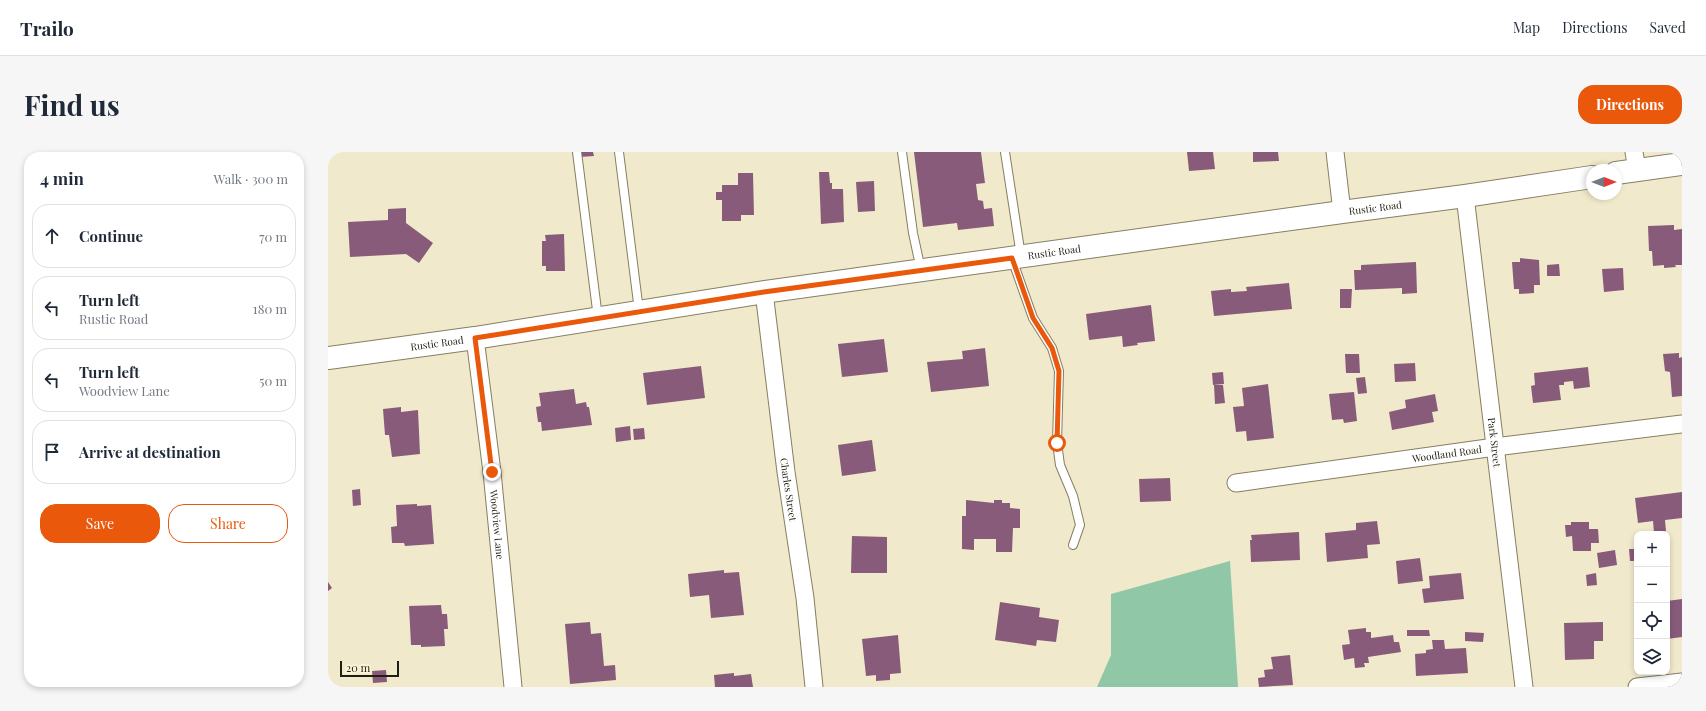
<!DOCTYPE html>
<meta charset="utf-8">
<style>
body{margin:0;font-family:"Playfair Display",serif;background:#f6f6f7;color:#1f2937}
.controls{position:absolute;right:12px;bottom:12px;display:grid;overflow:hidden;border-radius:8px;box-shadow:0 2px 6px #0003}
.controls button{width:36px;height:36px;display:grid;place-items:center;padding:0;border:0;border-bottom:1px solid #e0e1e3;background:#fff;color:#1f2937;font:20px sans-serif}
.compass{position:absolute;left:1258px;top:12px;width:36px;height:36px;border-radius:50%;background:#fff;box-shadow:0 2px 6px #0003;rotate:90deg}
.scale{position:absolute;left:12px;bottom:10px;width:59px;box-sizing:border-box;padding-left:4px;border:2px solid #201e13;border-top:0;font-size:11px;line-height:14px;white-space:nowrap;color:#201e13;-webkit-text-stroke:3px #fdf6d8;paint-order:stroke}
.stop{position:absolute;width:12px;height:12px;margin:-9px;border:3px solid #ea580c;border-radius:50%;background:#fff}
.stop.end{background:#ea580c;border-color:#fff;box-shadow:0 1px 4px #0008}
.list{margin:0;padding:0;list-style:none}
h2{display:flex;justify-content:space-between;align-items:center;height:52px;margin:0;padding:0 16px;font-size:17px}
h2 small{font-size:13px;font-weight:400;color:#747a83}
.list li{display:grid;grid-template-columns:26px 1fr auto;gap:12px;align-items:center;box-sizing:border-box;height:64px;margin:0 8px 8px;padding:0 8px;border:1px solid #e0e1e3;border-radius:16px}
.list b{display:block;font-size:15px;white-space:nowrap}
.list p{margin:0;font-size:13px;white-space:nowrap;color:#747a83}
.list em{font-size:13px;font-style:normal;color:#747a83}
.actions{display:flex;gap:8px;padding:12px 16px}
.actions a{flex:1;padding:9px 0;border:1px solid #ea580c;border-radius:16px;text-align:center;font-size:14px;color:#ea580c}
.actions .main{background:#ea580c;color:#fff}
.icon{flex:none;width:22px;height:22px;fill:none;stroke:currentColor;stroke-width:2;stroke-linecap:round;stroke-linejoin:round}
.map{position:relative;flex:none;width:1354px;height:535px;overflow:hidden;border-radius:16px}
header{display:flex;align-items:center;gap:24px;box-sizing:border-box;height:56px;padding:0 20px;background:#fff;border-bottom:1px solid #e0e1e3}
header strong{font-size:19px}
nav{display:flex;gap:22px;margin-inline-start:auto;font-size:14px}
.intro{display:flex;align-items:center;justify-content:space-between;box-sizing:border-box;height:96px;padding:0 24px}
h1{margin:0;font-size:28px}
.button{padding:10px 18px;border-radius:16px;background:#ea580c;color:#fff;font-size:14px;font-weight:700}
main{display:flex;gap:24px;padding:0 24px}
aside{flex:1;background:#fff;border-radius:16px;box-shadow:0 2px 6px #0003}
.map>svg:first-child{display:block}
</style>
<header>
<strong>Trailo</strong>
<nav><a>Map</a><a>Directions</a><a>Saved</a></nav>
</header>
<div class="intro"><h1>Find us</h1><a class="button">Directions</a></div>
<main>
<aside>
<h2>4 min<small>Walk · 300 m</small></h2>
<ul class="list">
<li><svg class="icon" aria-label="ahead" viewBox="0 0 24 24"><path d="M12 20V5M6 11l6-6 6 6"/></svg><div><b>Continue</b></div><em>70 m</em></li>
<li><svg class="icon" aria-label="left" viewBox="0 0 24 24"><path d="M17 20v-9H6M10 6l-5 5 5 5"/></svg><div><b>Turn left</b><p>Rustic Road</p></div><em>180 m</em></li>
<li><svg class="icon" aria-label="left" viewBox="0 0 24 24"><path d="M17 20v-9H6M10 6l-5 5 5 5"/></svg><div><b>Turn left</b><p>Woodview Lane</p></div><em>50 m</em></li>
<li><svg class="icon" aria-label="arrive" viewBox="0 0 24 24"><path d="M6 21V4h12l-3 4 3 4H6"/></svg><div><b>Arrive at destination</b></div></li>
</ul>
<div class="actions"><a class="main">Save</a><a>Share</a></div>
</aside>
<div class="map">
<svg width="1354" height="535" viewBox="0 0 1354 535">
<rect width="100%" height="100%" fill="#f0e9cb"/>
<path fill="#8fc7a7" d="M902,409L910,535H769L783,503V442Z"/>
<path fill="#895b7a" d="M251,0H265L266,4L252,5Z
M586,0H653L657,31L648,32L650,48L655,49L656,57L664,56L666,74L630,78L629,71L595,75Z
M859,0H885L887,17L861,19Z
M925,0H950L951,9L925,10Z
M491,20H501L502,31H504V37H515L516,70L493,72Z
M410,21H425L426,63H413V69H394V48H388V40H394V33H410Z
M546,29L547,59L530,60L528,30Z
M78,56V71L105,91L91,111L78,102L22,105L20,70L60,68V57Z
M1346,73V78L1354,77V113H1347L1348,115L1336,116V113L1325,114L1324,99H1321L1320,74Z
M236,82L237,119H218V114H214V89H218L217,83Z
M1192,106L1211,108L1212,133H1206V141L1191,142V137H1186L1184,110H1192Z
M1088,110L1089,141L1074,142V136L1027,138L1026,118H1033V113Z
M1231,112L1232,124H1219V113Z
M1295,116L1296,138L1276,140L1274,117Z
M961,131L964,157L886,164L883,139L903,137V140L919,139L918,135Z
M1012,137H1024L1023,156H1012Z
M823,153L827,189L809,191L810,193L795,195L794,184L761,188L758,162Z
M556,187L560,220L514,225L510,192Z
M657,196L661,234L603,240L599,210L635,207L634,199Z
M1351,201V206L1354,205V244L1344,245L1342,220L1337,219L1335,202Z
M1017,202H1031L1032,221H1018Z
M1087,211L1088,229L1067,230L1066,212Z
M373,214L377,246L319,253L315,221Z
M1260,215L1262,235L1246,237L1245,229L1236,230V233H1231L1233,248L1205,251L1203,234L1207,233L1206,221Z
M895,220L896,232L885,233L884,221Z
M1037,225L1039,241L1030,242L1028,226Z
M940,232L946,286L919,289L918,279L908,280L905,255L916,254L914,236Z
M886,233H895L897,251L887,252Z
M246,237L248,252L258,250L259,255H261L264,273L214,279L213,270H210L208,255L213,254L211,241Z
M1026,240L1029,269L1016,271L1015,267L1004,268L1001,242Z
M1107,242L1110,259L1104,260L1106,270L1064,278L1061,260L1078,256L1077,248Z
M73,255V260L90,258L92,302L64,305L61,283H57L55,257Z
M302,274L303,288L288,290L287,276Z
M316,276L317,287L306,288L305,277Z
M544,288L548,319L514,324L510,293Z
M842,326L843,349L812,350L811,327Z
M32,337L33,353L25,354L24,338Z
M1354,340V366L1337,368L1338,379L1326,381L1325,369L1310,371L1307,346Z
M638,348L666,351V348H674V351H682V356L692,357V376H685L684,400H668V387H646V398L634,397V364H638Z
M89,352V354L103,353L106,392L77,394L76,391H64L63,375L69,374L68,353Z
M1049,369L1052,392L1039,393L1040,406L999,410L997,381L1028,378V371Z
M1243,370H1261V377H1270L1271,391H1263V399H1245L1244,384L1238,385L1237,373H1243Z
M971,380L972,408L923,410L922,388H924L923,383Z
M524,384L559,385V421H523Z
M1301,397H1309V409H1302Z
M1287,398L1289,413L1271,416L1269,401Z
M1092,406L1095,429L1070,432L1068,409Z
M396,418V421L411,420L416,463L383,466L381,443L362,445L360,422Z
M1133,421L1136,447L1096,451L1094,437L1102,436L1101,424Z
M1268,421L1269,433L1259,434L1258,423Z
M0,430L4,436L0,439Z
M1354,447V485L1339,487V449Z
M672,450L712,456L711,465L731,468L728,490L709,488L708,494L667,488Z
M113,453L114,462H119L120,477H116L117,494L93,495V493H83L81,454Z
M262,470L263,482L273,481L276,514L287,513L288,528L242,532L237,472Z
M1275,470V489H1266V507L1237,508L1236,471Z
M1038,476V480H1043V486L1065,483L1066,490H1071L1073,500L1040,505L1041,511H1036L1037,515L1027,516L1026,506L1016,508L1014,493L1022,492L1020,478Z
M1079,478H1101L1102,484H1079Z
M1137,480L1156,481L1155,490L1137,489Z
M570,483L573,521L562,522V528L548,529V523L538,524L534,487Z
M1104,488H1116L1117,497L1138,496L1140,521L1088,524L1087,502L1098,501V498L1105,497Z
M962,503L965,533L931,535L930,526L937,525L936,518L945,517L943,505Z
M58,518L59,530L45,531L44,519Z
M406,521V524L423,522L425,535H387L386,523Z"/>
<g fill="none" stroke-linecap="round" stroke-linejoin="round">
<defs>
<path id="lane" d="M249,0L270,166
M291,0L311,159
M574,0L585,81L593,118
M677,0L693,104
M684,107L705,166L724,196L731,219L729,291L732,313L745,344L752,373L745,393"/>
<g id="street">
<path d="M1007,0L1014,60"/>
<path d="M1306,0L1309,18"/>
<path id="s1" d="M1137,44L1196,535"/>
<path id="s2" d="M436,140L458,320L477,446L486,535"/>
<path id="s3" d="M147,186L164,320L185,535"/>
<path id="s4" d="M908,331L1167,295L1354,272"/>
<path d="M1309,535L1354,530"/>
</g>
<g id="secondary">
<path d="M1288,21L1354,12"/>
<path id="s5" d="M0,206L147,186L436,140L1014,60L1137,44L1264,25"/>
</g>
</defs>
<use href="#lane" stroke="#857f63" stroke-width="10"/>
<use href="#street" stroke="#857f63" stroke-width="19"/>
<use href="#secondary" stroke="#857f63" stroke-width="24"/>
<use href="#lane" stroke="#fff" stroke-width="8"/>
<use href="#street" stroke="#fff" stroke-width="17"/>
<use href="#secondary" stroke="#fff" stroke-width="22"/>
</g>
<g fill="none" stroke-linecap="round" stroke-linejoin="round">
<path stroke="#ea580c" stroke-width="5" d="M164,320L147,186L436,140L684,106L705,166L724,196L731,219L729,291"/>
</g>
<g text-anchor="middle" stroke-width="3" stroke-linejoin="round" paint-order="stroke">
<g font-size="10" fill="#201e13" stroke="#fdf6d8">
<text dy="4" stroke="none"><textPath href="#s5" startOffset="1058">Rustic Road</textPath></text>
<text dy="4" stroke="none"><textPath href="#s5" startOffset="734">Rustic Road</textPath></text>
<text dy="4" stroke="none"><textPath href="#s5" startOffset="110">Rustic Road</textPath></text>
<text dy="4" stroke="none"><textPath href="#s1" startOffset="248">Park Street</textPath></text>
<text dy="4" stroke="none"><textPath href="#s4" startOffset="213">Woodland Road</textPath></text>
<text dy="4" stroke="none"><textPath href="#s2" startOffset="199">Charles Street</textPath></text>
<text dy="4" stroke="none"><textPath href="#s3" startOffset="188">Woodview Lane</textPath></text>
</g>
</g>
</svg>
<div class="controls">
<button>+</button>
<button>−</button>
<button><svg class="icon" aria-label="locate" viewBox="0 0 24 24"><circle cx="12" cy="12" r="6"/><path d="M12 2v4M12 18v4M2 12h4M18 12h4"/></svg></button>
<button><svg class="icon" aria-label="layers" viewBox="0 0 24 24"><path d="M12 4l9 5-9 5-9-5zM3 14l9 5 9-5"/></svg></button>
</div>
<svg class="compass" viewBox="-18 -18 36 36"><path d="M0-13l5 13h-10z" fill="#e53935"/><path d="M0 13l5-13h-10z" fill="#747a83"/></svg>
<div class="scale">20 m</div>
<div class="stop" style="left:729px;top:291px"></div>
<div class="stop end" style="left:164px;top:320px"></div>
</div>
</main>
